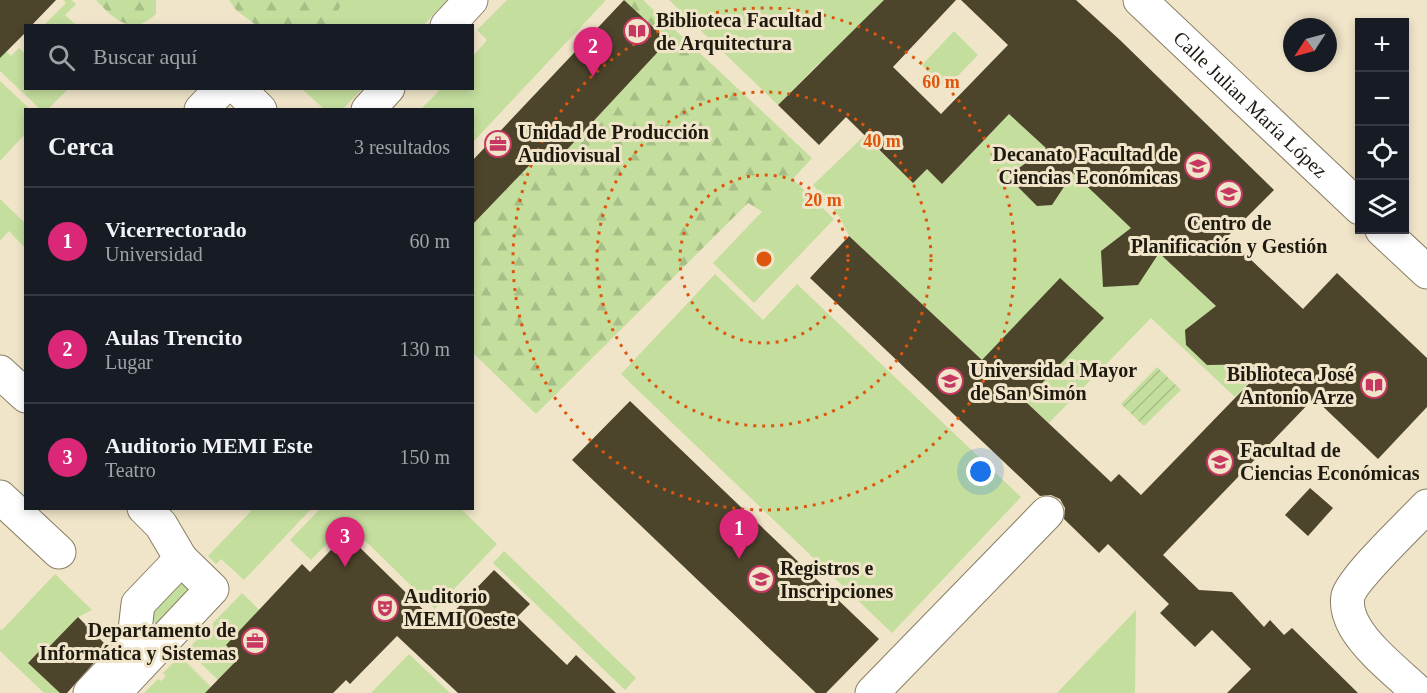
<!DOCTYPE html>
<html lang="es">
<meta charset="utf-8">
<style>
body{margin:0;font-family:"Times New Roman",serif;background:#242831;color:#f1f3f6}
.controls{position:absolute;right:18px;top:18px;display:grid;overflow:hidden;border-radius:0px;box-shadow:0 3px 9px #0003}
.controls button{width:54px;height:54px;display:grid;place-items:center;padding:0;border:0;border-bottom:2px solid #363941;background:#171b24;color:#f1f3f6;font:30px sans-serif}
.compass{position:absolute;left:1283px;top:18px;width:54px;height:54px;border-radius:50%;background:#171b24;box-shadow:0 3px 9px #0003;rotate:234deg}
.you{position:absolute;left:981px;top:472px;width:21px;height:21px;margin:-15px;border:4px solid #fff;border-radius:50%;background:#1a73e8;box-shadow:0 0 0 9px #1a73e833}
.badge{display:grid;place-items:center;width:39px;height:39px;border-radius:50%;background:#db2777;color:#fff;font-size:20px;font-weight:700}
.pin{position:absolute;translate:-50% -50px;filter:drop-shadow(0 2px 3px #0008)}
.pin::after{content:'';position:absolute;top:32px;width:21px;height:18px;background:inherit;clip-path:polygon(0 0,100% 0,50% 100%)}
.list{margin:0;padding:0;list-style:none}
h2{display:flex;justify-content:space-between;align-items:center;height:78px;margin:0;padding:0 24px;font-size:26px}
h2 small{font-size:20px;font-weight:400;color:#9ea1a6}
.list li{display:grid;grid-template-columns:39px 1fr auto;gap:18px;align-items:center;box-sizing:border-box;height:108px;padding:0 24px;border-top:2px solid #363941}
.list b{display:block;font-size:22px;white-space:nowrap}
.list p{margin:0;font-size:20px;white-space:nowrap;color:#9ea1a6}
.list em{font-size:20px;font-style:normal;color:#9ea1a6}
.icon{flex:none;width:33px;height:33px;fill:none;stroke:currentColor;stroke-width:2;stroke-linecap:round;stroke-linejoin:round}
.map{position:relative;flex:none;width:1427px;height:693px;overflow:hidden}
.search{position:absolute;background:#171b24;box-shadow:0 3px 9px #0003;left:24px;top:24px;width:450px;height:66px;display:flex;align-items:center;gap:15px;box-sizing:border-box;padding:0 21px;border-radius:0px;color:#9ea1a6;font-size:22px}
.panel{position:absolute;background:#171b24;box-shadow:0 3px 9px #0003;left:24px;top:108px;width:450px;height:402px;border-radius:0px}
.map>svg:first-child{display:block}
</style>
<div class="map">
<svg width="1427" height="693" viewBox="0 0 1427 693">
<defs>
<pattern id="forest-firs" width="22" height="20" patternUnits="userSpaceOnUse" patternTransform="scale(1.5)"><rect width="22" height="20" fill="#c4de9e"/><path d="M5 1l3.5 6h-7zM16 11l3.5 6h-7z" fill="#a8be87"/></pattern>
<pattern id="garden-furrows" width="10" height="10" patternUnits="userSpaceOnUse" patternTransform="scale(1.5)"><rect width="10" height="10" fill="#c4de9e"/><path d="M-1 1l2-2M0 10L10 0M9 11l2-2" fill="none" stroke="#a8be87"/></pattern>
</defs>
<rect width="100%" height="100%" fill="#f0e5c9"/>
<path fill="#c4de9e" d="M64,0H71L76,4L65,15L76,25H44L66,3Z
M247,0H447L423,26L273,25Z
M507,0H606L473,142L472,110L421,109L441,89L472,88L473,56L487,40L477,30Z
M669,0H884L840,45L860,103L819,63L778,105Z
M954,31L978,55L946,88L922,65Z
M0,45L11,56L19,48L25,54L26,88L68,89L48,109H40L0,71Z
M0,81L30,109L26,110L25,134L0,161Z
M302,89H362L342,110L324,109Z
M1010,113L1272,359L1235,397L1151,318L1049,423L849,236L839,216L813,185L864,136L913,183L927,169L942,184Z
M793,179L834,219L754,303L713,263Z
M0,199L25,223V248L9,231L0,241Z
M715,274L763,320L797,284L1021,497L892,633L621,374Z
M460,508L497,544L435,609L347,523L311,560L290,540L320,509Z
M253,509H311L244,580L221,559L216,564L208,556Z
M504,551L636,678L625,690L493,563Z
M55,574L92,610L78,617L48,650L44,646L28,662L60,693H44L0,651V629L2,630Z
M181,579L192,589L157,625L146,614Z
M242,593L339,687L334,692L279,639L254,617L226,645L243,662L218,680L187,650L207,629L210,631L214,626L212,624Z
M1136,610L1135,693H1057Z
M409,654L450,693H371Z
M180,656L211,687L206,693H144L158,679L161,681L166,676L163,673Z"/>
<path fill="url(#forest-firs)" d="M96,0H156V14C131,37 114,19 96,0Z
M229,0H342L336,18L338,26L256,25L236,10Z
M624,0H643L812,158L763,212L748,203L536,414L473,353V311L475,309L472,306V225L550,144L562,155L668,41Z"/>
<path fill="url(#garden-furrows)" d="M1157,367L1181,390L1144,426L1121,404Z"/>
<path fill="#4d442c" d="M0,0H56L31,26H26V32L0,58Z
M624,0L668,41L562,155L550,144L472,225V161Z
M884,0H956L893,67L941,114L1008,45L961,0H1076L1121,41L1274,190L1227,237L1303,309L1337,273L1427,358V407L1378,459L1314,398L1163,555L1199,590L1232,592L1264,627L1270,620L1284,635L1292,628L1358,693H1227L1251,669L1212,630L1195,647L1160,613L1169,604L1108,544L1099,553L1064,519L1065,508L1060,499L1051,495L1040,496L810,278L849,236L982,360L1060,278L1104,318L1025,401L1111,482L1119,474L1141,495L1268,364L1207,365L1186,345L1185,330L1216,306L1159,253L1138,285L1103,287L1101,251L1131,228L1073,173L1052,205L1037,206L1017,186L1015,171L1046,148L1009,114L942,184L927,169L913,183L846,117L819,145L778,105Z
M630,401L879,639L826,693H816L572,460Z
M1310,488L1333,508L1308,536L1285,515Z
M346,534L440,626L494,570L530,604L517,617L567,665L576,655L616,693H458L397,636L350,684L346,680L333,693H205L239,658L226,645L302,564L310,572Z
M78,617L108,647L67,693H60L28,663L44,646L47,649Z"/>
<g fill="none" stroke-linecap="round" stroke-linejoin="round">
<defs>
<g id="minor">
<path id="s1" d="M1140,0L1360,208"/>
<path d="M447,26L471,0"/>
<path d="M238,88L260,110"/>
<path d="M201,110L222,88"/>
<path d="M368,110L388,88"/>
<path d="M1382,230L1427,272"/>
<path d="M0,372L26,396"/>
<path d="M0,497L59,552"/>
<path d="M90,693L133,648L138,604L181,559"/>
<path d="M114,693L212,589L181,559L161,525L144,508"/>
<path d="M872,693L1047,513"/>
<path d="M1419,693C1399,674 1369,651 1355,627C1350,618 1346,606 1348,596C1353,578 1411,523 1427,506"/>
</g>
</defs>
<use href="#minor" stroke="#897f66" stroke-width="35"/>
<use href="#minor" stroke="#fff" stroke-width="33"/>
</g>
<g fill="none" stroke="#de560c" stroke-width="3" stroke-dasharray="3 6">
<circle cx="764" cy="259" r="84"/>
<circle cx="764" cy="259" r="167"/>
<circle cx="764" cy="259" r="251"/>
</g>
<defs>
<symbol id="library-ring" viewBox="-11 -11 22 22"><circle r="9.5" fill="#f0e5c9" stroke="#c63762" stroke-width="1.5"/><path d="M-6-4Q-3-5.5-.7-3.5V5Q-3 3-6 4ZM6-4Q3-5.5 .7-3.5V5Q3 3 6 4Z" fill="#c63762"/></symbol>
<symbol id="office-ring" viewBox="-11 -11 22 22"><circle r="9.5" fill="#f0e5c9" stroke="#c63762" stroke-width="1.5"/><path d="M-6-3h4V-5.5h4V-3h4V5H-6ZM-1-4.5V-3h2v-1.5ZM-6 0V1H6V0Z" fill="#c63762"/></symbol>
<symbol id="university-ring" viewBox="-11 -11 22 22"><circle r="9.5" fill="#f0e5c9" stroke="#c63762" stroke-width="1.5"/><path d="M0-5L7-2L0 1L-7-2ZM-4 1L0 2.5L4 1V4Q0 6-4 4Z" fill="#c63762"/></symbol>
<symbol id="theatre-ring" viewBox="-11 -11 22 22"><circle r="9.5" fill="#f0e5c9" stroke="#c63762" stroke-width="1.5"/><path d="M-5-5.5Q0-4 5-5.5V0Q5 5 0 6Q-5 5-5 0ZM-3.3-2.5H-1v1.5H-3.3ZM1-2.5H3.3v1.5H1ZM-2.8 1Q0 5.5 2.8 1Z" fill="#c63762"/></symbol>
</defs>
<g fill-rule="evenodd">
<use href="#library-ring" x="622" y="16" width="30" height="30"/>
<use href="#office-ring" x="483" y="129" width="30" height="30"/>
<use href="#university-ring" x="1183" y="151" width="30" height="30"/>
<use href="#university-ring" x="1214" y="179" width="30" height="30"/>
<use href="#university-ring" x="935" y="366" width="30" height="30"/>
<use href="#library-ring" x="1359" y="370" width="30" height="30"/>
<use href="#university-ring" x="1205" y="447" width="30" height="30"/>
<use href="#university-ring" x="746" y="564" width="30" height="30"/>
<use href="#theatre-ring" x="370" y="593" width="30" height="30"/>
<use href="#office-ring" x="240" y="626" width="30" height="30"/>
</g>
<g text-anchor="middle" stroke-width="6" stroke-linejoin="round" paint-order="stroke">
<g font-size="20" font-weight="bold" fill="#1e1a10" stroke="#f0e5c9" text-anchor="start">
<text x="656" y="27">Biblioteca Facultad<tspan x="656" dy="23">de Arquitectura</tspan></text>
<text x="518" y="139">Unidad de Producción<tspan x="518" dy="23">Audiovisual</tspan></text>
<text x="1178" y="161" text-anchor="end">Decanato Facultad de<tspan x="1178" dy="23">Ciencias Económicas</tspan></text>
<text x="1229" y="230" text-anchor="middle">Centro de<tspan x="1229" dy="23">Planificación y Gestión</tspan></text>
<text x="970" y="377">Universidad Mayor<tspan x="970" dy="23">de San Simón</tspan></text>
<text x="1354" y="381" text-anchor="end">Biblioteca José<tspan x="1354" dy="23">Antonio Arze</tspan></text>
<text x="1240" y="457">Facultad de<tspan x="1240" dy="23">Ciencias Económicas</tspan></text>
<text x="780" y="575">Registros e<tspan x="780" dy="23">Inscripciones</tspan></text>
<text x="404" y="603">Auditorio<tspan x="404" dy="23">MEMI Oeste</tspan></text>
<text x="236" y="637" text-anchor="end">Departamento de<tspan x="236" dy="23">Informática y Sistemas</tspan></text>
</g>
<g font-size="20" fill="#1e1a10" stroke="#f0e5c9">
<text dy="7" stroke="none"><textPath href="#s1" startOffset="152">Calle Julian María López</textPath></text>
</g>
</g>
<circle cx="764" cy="259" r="9" fill="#de560c" stroke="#f0e5c9" stroke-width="3"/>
<g font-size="18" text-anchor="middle" font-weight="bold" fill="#de560c" stroke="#f0e5c9" stroke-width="6" stroke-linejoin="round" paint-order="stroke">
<text x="941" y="88">60 m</text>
<text x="882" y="147">40 m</text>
<text x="823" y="206">20 m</text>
</g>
</svg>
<div class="controls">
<button>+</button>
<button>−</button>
<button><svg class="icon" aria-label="locate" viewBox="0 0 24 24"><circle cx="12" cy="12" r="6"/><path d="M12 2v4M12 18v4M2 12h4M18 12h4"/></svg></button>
<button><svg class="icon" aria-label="layers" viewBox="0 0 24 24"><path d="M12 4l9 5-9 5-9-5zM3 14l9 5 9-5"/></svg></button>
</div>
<svg class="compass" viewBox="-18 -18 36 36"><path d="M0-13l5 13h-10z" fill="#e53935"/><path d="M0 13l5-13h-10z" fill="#9ea1a6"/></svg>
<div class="you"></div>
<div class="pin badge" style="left:739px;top:559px">1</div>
<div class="pin badge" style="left:593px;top:77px">2</div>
<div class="pin badge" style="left:345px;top:567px">3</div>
<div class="search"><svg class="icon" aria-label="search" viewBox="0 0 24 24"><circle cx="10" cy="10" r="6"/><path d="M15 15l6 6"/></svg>Buscar aquí</div>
<section class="panel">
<h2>Cerca<small>3 resultados</small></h2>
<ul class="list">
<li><span class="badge">1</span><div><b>Vicerrectorado</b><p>Universidad</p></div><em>60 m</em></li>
<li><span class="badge">2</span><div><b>Aulas Trencito</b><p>Lugar</p></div><em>130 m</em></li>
<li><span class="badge">3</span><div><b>Auditorio MEMI Este</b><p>Teatro</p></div><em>150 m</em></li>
</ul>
</section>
</div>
